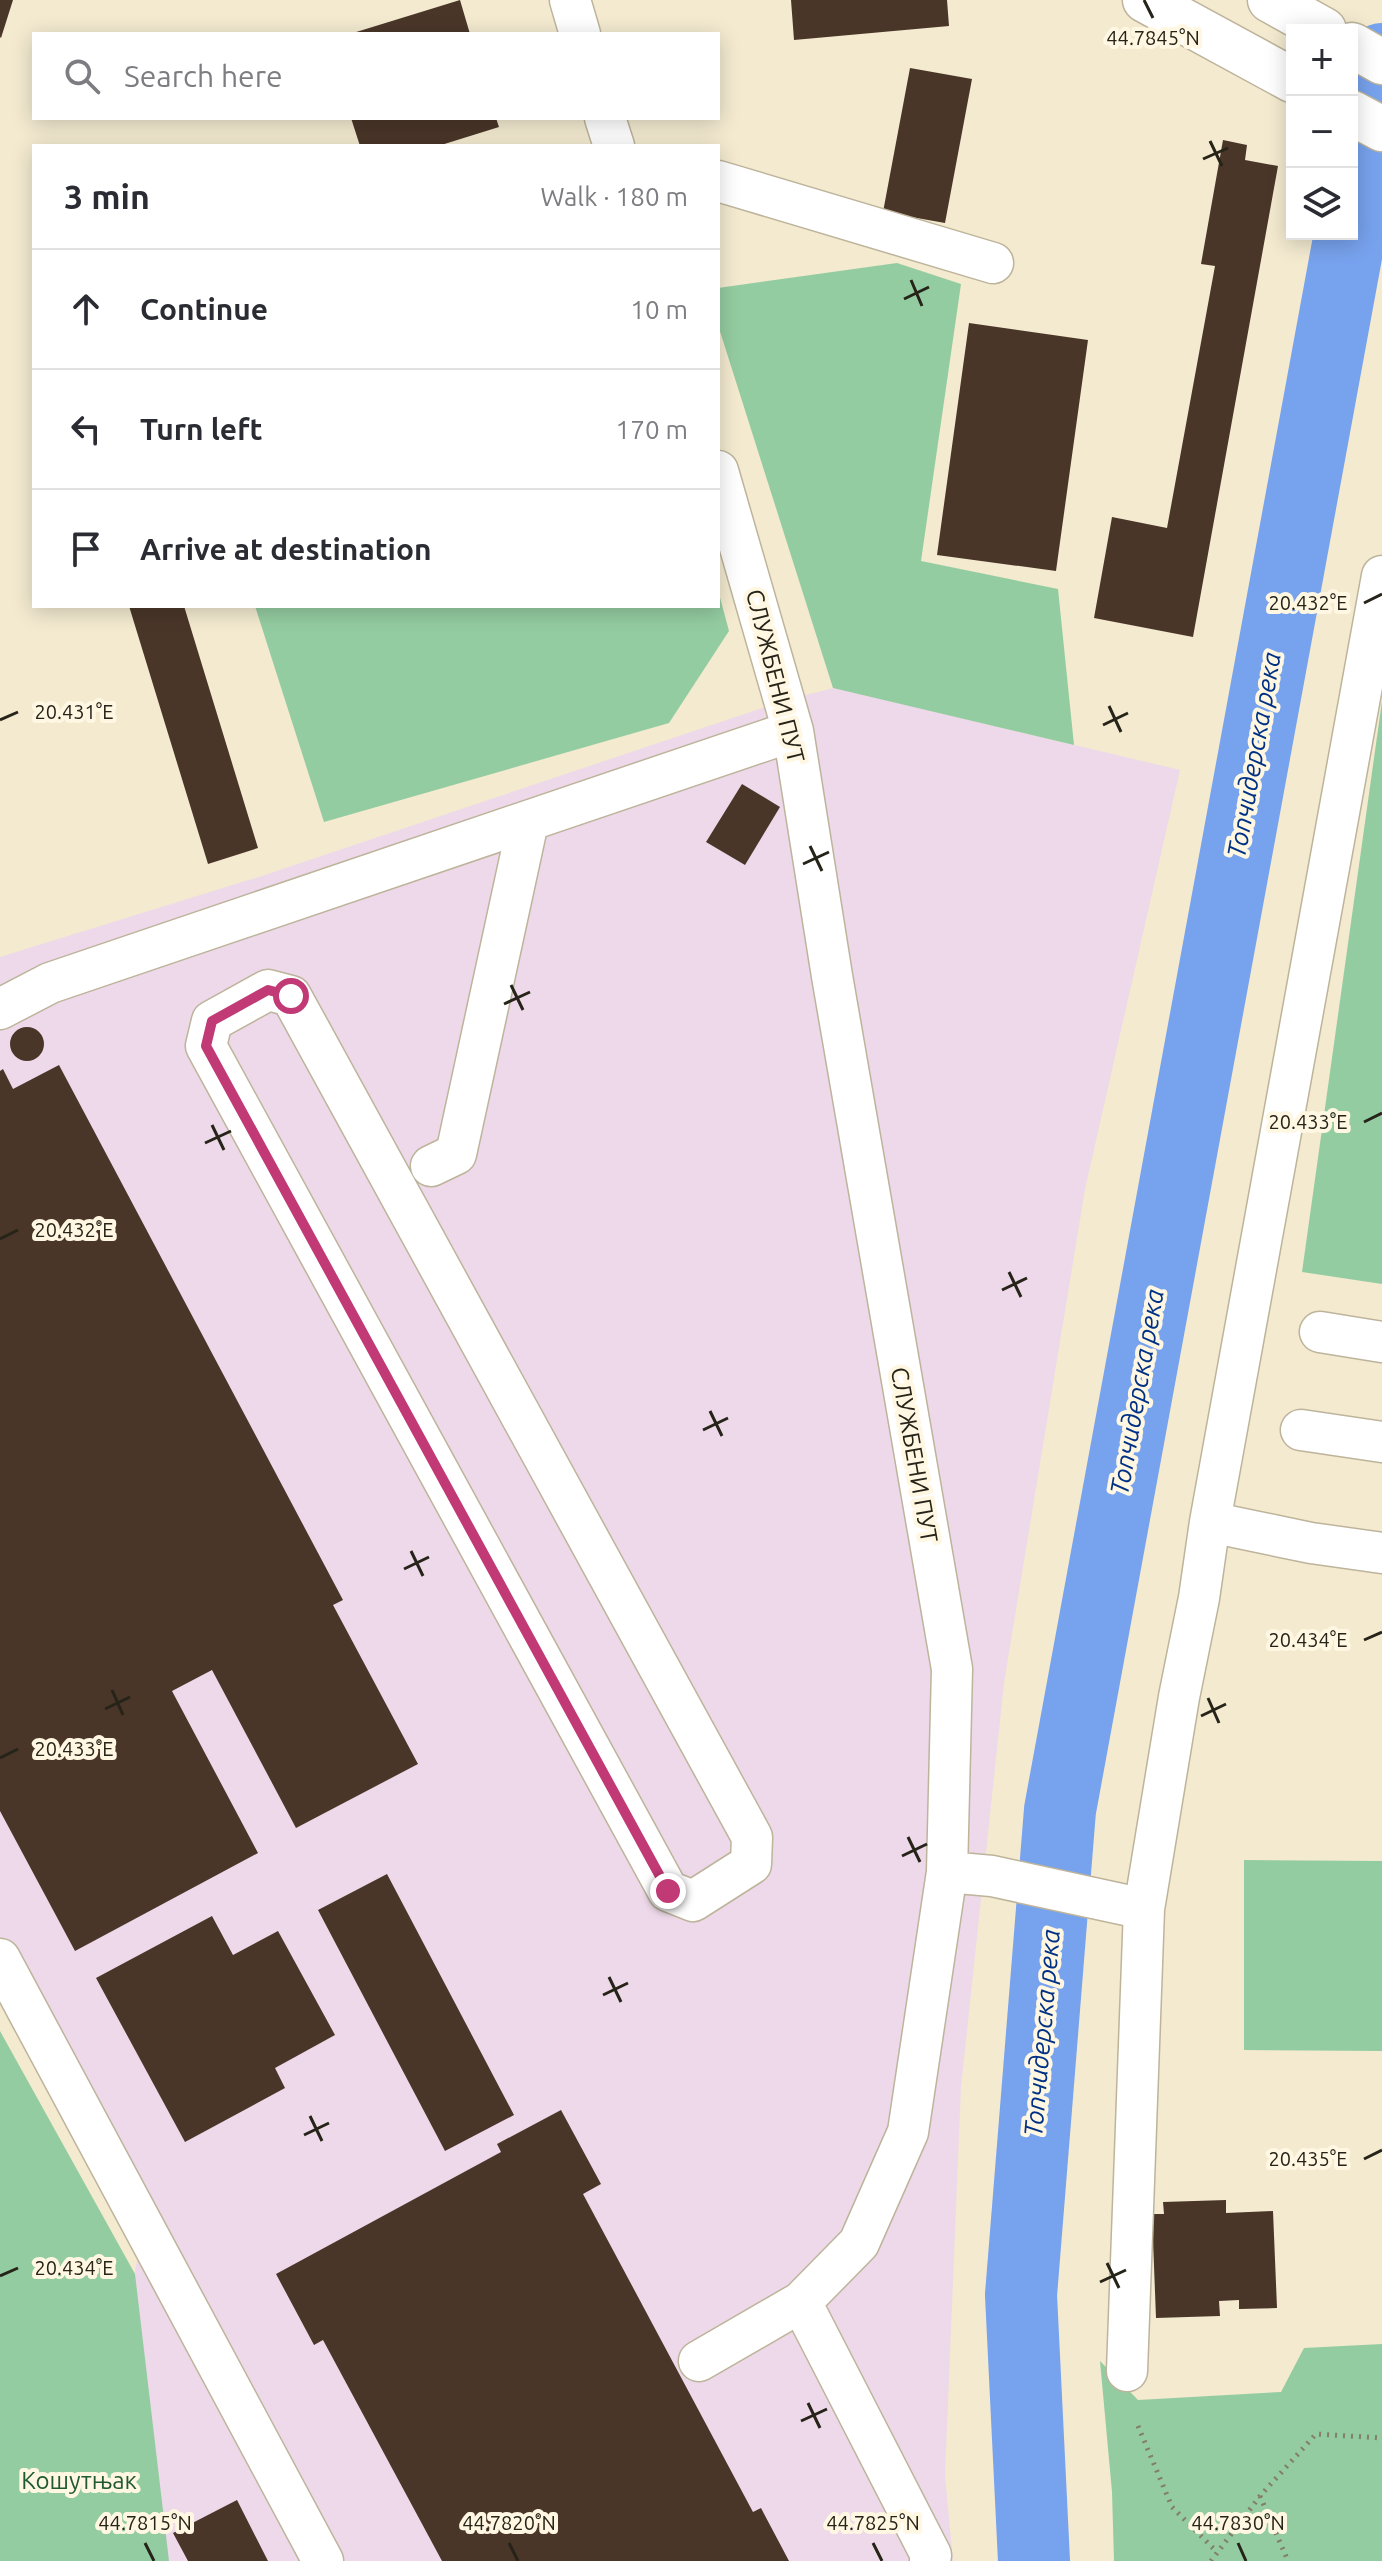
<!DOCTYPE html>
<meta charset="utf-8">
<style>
body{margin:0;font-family:Ubuntu,sans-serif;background:#f2f2f3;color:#2b2b33}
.controls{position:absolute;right:24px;top:24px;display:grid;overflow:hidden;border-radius:0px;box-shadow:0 4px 20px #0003}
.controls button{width:72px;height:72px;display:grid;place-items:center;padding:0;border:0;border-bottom:2px solid #e1e1e2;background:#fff;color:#2b2b33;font:40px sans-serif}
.stop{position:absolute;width:24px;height:24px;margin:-18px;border:6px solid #c13975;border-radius:50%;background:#fff}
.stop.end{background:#c13975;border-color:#fff;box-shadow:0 2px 8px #0008}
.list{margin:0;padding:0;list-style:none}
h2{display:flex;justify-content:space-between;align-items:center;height:104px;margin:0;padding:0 32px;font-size:34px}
h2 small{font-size:26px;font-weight:400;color:#7c7c81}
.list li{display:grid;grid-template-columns:52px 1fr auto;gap:24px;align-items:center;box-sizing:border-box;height:120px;padding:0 32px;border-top:2px solid #e1e1e2}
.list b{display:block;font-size:30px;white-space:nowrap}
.list em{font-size:26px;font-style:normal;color:#7c7c81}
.icon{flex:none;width:44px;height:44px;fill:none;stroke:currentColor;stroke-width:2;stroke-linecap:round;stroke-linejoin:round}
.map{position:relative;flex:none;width:1382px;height:2561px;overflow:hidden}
.search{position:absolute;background:#fff;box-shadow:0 4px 20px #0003;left:32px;top:32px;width:688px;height:88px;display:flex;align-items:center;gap:20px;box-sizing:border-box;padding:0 28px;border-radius:0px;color:#7c7c81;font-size:30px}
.panel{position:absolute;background:#fff;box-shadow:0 4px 20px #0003;left:32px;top:144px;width:688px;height:464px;border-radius:0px}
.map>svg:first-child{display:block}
</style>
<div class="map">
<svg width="1382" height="2561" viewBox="0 0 1382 2561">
<rect width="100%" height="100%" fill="#f3ead0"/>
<path fill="#edd9e9" d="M834,688L1180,770L1085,1189L1004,1683L961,2087L945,2475L953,2561H76L138,2256L0,2000V957L262,876L786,700Z"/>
<path fill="#94cca1" d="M897,263L961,284L921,561L1058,589L1074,745L833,688L718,325V288Z
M718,590L729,631L669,723L324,822L255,606H718Z
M1382,701V1284L1302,1272Z
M1244,1860L1382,1861V2051L1244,2050Z
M0,2031L135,2274L169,2561H0Z
M1382,2344V2561H1114L1112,2492L1100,2361L1138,2400L1281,2392L1304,2348Z"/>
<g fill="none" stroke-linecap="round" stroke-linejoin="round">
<path stroke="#77a2ed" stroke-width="72" d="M1352,222L1382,59
M1034,2561L1021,2295L1060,1810L1350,234"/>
</g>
<path fill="#4a3629" d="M0,0H13L1,38L0,37Z
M460,0L470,34H353V33Z
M791,0H947L949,26L794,40Z
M910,68L972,79L945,223L883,212Z
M351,118H496L499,127L438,146H360Z
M1223,140L1247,145L1245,160L1278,166L1193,637L1094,618L1112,517L1167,528L1215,266L1201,264Z
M969,323L1088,340L1056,571L937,555Z
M129,606H184L258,848L208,864Z
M742,784L780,807L745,865L706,842Z
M10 1044a17 17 0 1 1 34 0a17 17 0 1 1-34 0Z
M59,1065L343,1600L333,1605L418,1764L296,1828L212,1670L172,1691L258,1853L75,1951L0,1811V1071L3,1069L13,1089Z
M387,1874L514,2115L445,2151L318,1910Z
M212,1916L233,1955L278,1931L335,2035L275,2068L285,2088L185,2142L96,1978Z
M561,2110L601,2184L583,2194L753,2512L761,2508L789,2561H442L323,2340L314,2345L276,2274L501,2152L497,2144Z
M1226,2200V2213L1273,2211L1277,2308L1239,2309V2300L1219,2301L1220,2316L1156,2318L1152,2214H1164L1163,2202Z
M237,2500L268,2561H188L173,2533Z"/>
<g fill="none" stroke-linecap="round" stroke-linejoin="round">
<defs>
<path id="minor" d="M570,0L580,34
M605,118L614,146
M718,181L993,263
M268,990L291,996L752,1837L751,1864L693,1901L668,1891L206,1046L212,1021Z
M0,1009L50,983L793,731
M431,1166L456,1154L528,822
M1320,1332L1382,1342
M1301,1430L1382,1442
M1210,1522L1311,1543L1382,1553
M947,1872L992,1876L1144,1909
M0,1959L323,2561
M801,2302L931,2555L930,2561
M699,2361L801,2302L859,2243L908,2132L947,1872L952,1669L832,976L793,731L718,471
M1127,2371L1144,1909L1179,1697L1199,1598L1210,1522L1382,576"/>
<path id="major" d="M1145,0L1292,80
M1270,0L1324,30
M1352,45L1382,62
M1352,113L1382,129"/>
</defs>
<use href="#minor" stroke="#bdb49b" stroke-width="43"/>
<use href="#major" stroke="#bdb49b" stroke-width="47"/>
<path stroke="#837d6c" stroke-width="5" stroke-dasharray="2 6" stroke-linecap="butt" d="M1138,2426L1172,2507L1216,2551
M1260,2496L1288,2561
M1211,2561L1260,2496L1316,2434L1382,2438"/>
<use href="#minor" stroke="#fff" stroke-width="40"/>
<use href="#major" stroke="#fff" stroke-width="44"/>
</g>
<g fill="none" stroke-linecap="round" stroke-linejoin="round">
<path stroke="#c13975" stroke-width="10" d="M291,996L268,990L212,1021L206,1046L668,1891"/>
</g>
<path fill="none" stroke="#262319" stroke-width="3" d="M1144,0L1153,18M1210,141L1222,166M1203,159L1228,148M911,280L922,306M904,299L929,287M1364,603L1382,594M1109,706L1121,732M0,720L18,712M1103,725L1128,713M810,846L822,871M803,864L829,852M511,985L523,1010M504,1004L530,992M1364,1122L1382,1113M212,1125L224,1150M205,1143L231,1131M0,1239L18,1230M1009,1272L1021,1297M1002,1290L1027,1278M710,1411L722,1436M703,1430L728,1418M411,1551L423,1576M404,1569L429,1557M1364,1640L1382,1632M112,1690L123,1715M1208,1698L1219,1723M105,1709L130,1697M1201,1716L1226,1704M0,1758L18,1749M908,1837L920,1862M902,1856L927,1844M609,1977L621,2002M603,1995L628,1983M310,2116L322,2141M304,2135L329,2123M1364,2159L1382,2150M1107,2263L1119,2288M0,2276L18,2268M1100,2282L1126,2270M808,2403L820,2428M801,2421L827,2409M145,2543L154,2561M509,2543L518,2561M873,2543L882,2561M1238,2543L1246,2561"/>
<g text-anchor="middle" stroke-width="8" stroke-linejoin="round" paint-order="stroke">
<g font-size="24" fill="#262319" stroke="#fff7e2">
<text transform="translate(775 676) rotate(76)" y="8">СЛУЖБЕНИ ПУТ</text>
<text transform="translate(914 1455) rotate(80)" y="8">СЛУЖБЕНИ ПУТ</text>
</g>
<g font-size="24" fill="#1f5a32" stroke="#fff7e2">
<text x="79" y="2489">Кошутњак</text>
</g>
<g font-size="26" font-style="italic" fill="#003185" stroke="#fff7e2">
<text transform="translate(1254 755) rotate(-80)" y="9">Топчидерска река</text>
<text transform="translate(1137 1392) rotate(-80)" y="9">Топчидерска река</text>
<text transform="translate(1042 2033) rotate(-85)" y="9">Топчидерска река</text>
</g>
</g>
<g font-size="20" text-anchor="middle" fill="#262319" stroke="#fff7e2" stroke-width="8" stroke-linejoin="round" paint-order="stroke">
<text x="1153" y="45">44.7845°N</text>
<text x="1308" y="610">20.432°E</text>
<text x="74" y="719">20.431°E</text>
<text x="1308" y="1129">20.433°E</text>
<text x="74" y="1237">20.432°E</text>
<text x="1308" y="1647">20.434°E</text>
<text x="74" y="1756">20.433°E</text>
<text x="1308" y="2166">20.435°E</text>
<text x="74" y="2275">20.434°E</text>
<text x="145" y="2530">44.7815°N</text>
<text x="509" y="2530">44.7820°N</text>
<text x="873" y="2530">44.7825°N</text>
<text x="1238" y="2530">44.7830°N</text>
</g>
</svg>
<div class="controls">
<button>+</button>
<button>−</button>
<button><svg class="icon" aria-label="layers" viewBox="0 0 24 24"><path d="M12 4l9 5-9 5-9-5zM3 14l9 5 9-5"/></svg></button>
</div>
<div class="stop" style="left:291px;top:996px"></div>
<div class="stop end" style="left:668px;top:1891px"></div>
<div class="search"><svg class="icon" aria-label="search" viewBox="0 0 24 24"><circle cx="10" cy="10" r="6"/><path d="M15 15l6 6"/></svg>Search here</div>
<section class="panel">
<h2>3 min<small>Walk · 180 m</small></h2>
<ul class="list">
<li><svg class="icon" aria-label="ahead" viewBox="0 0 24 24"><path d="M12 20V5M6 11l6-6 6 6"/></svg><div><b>Continue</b></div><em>10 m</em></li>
<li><svg class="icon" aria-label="left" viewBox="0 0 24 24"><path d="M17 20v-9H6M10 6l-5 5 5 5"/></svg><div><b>Turn left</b></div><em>170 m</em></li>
<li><svg class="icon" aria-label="arrive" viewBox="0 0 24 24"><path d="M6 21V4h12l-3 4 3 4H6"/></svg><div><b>Arrive at destination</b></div></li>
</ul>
</section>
</div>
